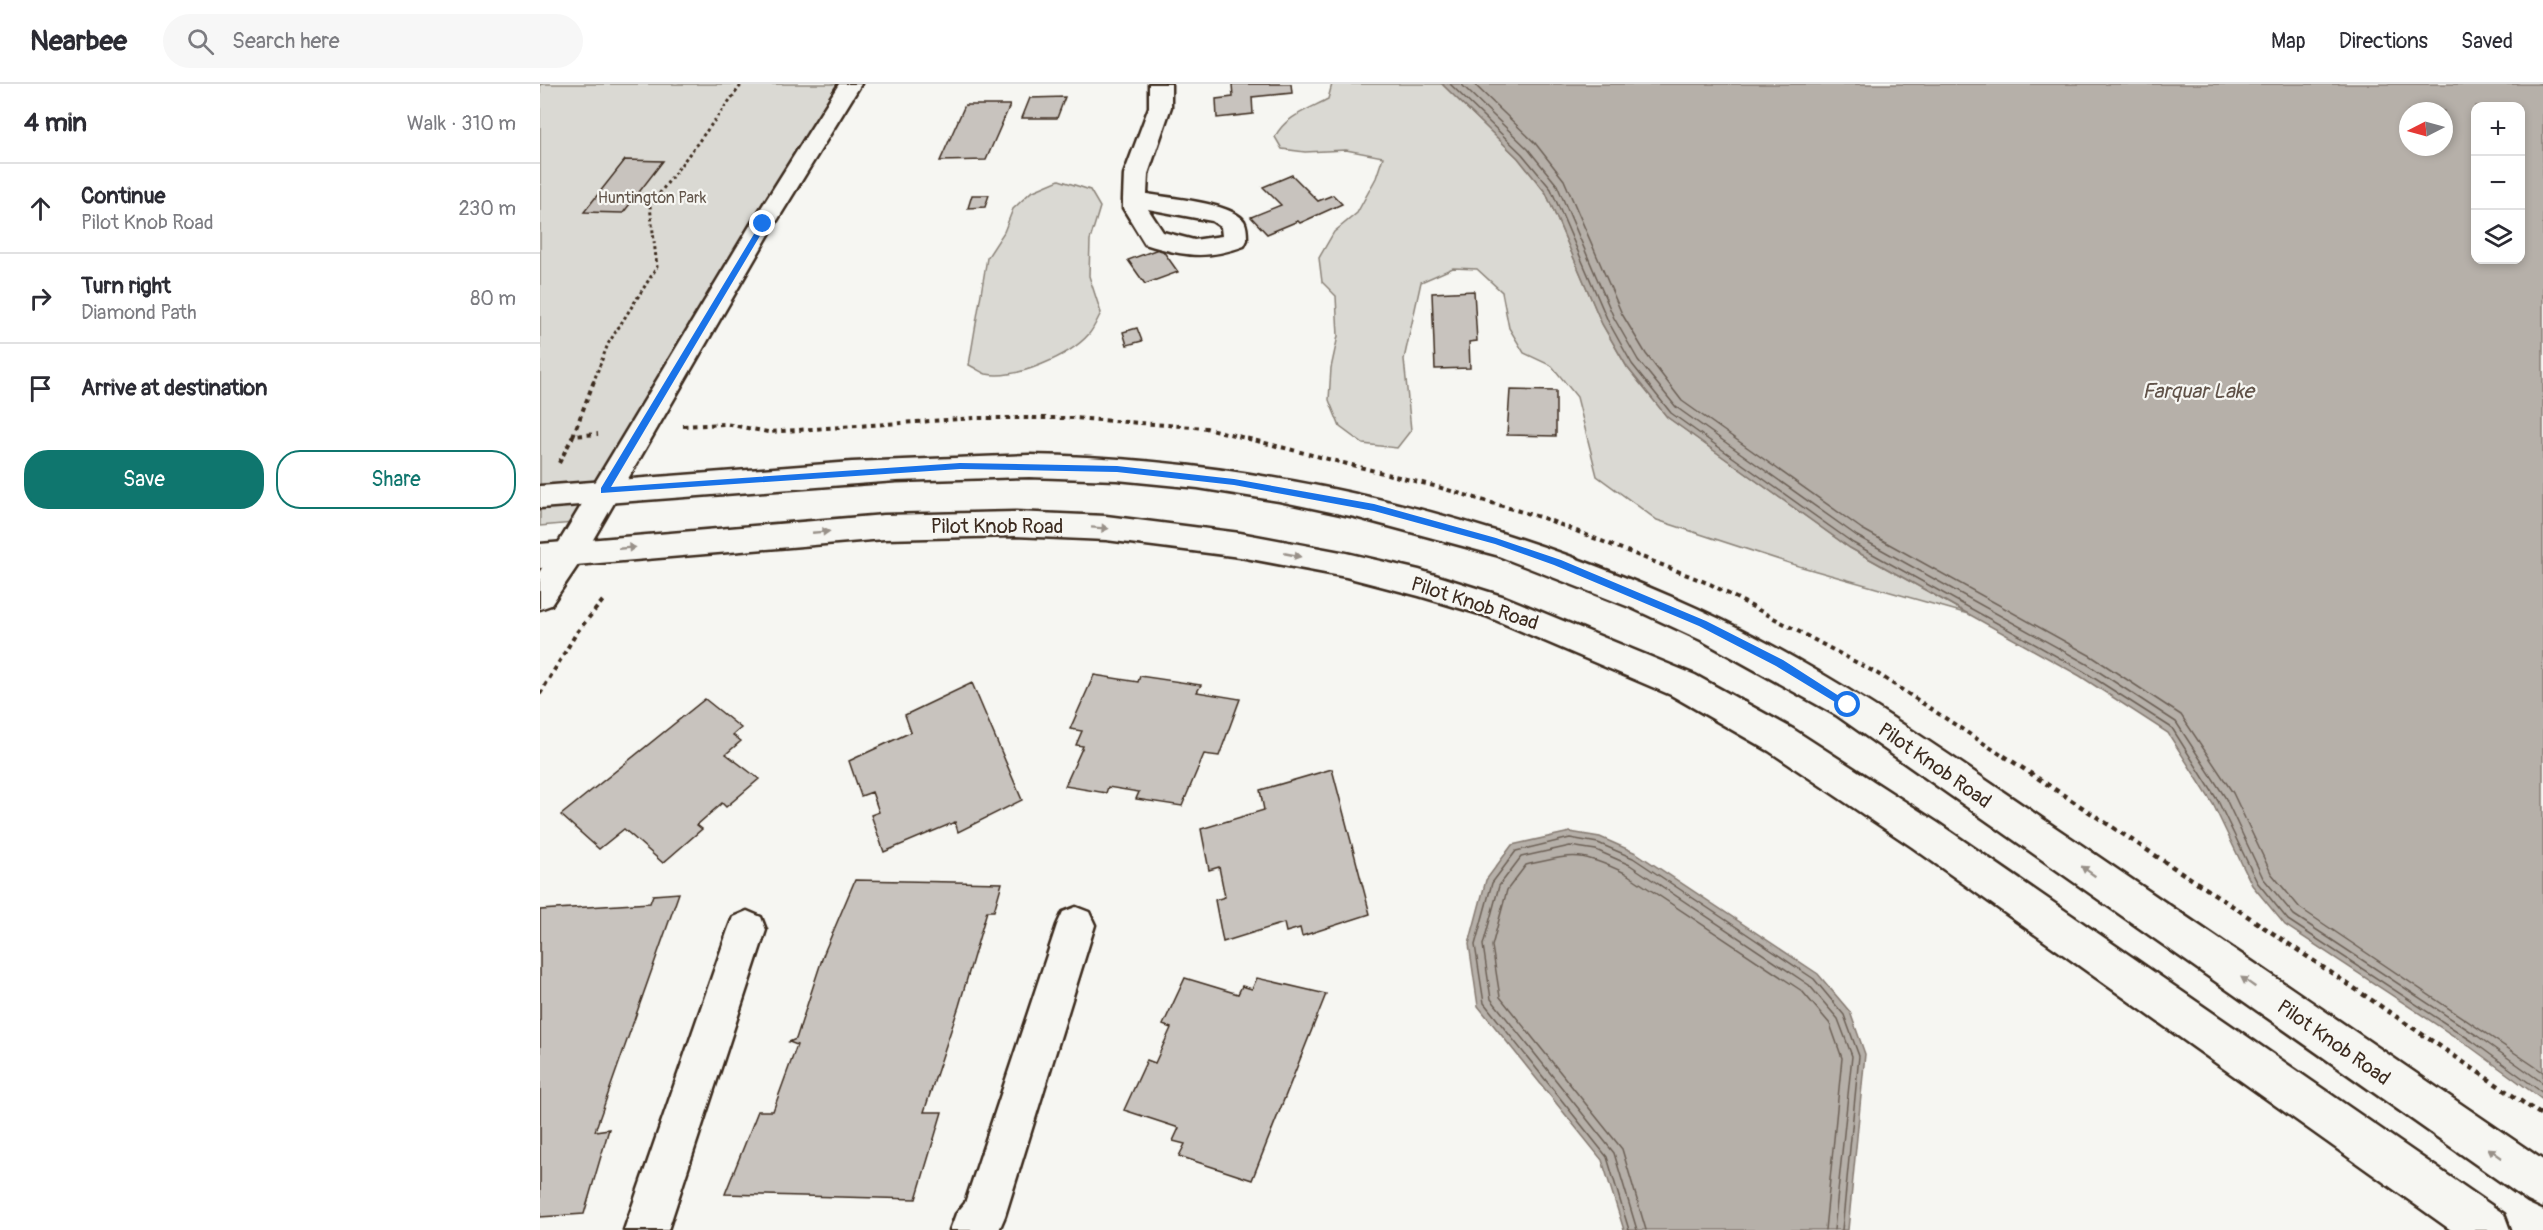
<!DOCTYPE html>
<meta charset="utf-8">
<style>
body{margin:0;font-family:Pangolin,sans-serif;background:#f7f7f7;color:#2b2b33}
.controls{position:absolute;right:18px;top:18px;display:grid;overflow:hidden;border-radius:12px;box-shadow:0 3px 9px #0003}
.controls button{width:54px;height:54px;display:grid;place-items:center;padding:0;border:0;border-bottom:2px solid #e1e1e2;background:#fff;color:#2b2b33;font:30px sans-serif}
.compass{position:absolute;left:1859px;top:18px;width:54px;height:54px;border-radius:50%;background:#fff;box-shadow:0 3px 9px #0003;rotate:264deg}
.stop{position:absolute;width:18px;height:18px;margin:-14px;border:4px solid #1a73e8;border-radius:50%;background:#fff}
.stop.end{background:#1a73e8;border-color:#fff;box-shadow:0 2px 6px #0008}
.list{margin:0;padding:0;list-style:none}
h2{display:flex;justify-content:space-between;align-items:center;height:78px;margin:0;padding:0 24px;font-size:26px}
h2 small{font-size:20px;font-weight:400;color:#7c7c81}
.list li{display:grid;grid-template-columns:39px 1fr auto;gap:18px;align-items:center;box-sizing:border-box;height:90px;padding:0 24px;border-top:2px solid #e1e1e2}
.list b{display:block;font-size:22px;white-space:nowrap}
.list p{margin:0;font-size:20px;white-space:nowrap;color:#7c7c81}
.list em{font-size:20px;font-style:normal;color:#7c7c81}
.actions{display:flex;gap:12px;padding:18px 24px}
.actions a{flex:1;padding:14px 0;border:2px solid #0f766e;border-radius:24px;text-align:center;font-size:21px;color:#0f766e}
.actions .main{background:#0f766e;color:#fff}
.icon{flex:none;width:33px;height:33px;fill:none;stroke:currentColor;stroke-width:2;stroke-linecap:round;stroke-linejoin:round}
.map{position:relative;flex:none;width:2003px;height:1146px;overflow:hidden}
header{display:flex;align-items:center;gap:36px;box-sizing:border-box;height:84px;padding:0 30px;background:#fff;border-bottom:2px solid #e1e1e2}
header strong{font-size:28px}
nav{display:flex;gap:33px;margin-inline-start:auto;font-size:21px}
.search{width:420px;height:54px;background:#f7f7f7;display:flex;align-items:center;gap:15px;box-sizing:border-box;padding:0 21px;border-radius:33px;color:#7c7c81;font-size:22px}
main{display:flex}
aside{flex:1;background:#fff}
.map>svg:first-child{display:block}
</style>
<header>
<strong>Nearbee</strong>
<div class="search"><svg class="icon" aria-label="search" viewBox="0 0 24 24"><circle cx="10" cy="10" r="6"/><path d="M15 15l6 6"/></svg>Search here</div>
<nav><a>Map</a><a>Directions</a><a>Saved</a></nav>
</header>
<main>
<aside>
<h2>4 min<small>Walk · 310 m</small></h2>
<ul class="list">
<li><svg class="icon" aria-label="ahead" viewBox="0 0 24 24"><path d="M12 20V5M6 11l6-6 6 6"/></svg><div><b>Continue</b><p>Pilot Knob Road</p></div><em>230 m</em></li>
<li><svg class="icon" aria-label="right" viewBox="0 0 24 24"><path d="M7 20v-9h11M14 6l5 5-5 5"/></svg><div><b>Turn right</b><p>Diamond Path</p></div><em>80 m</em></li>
<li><svg class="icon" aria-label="arrive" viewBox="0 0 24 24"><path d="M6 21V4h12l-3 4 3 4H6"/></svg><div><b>Arrive at destination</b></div></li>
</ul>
<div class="actions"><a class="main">Save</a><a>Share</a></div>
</aside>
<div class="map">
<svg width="2003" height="1146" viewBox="0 0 2003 1146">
<rect width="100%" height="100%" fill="#f6f6f2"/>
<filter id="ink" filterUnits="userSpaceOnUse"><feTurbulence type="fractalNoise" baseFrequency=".0167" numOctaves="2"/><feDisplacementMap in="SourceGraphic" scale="12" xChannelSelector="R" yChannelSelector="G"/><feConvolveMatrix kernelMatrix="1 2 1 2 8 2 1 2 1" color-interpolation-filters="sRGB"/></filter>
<g filter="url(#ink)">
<path fill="#dad9d3" stroke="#8a8278" stroke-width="1.5" d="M0,0H313L45,438L0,442Z
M792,0H902L978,74L1006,109L1062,240L1087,283L1127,333L1310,464L1428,530L1255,481L1117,436L1057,392L1037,313L1012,282L984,269L969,244L962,208L937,185L913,184L881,198L864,275L871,346L857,364L823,360L800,343L789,316L791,284L798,252L796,212L782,198L779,174L794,148L817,129L836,94L843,73L806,66L765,68L742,65L735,53C744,33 769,25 788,15Z
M519,96L550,106L560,123L550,156L549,192L561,229C557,236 554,244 549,250C530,272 475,296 446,290C440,288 434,283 429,281L447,174L464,148L473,125L491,108Z"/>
<path fill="#b6b0a9" stroke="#857a71" stroke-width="1.5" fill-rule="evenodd" d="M902,0H2003V1016L1929,962L1745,841L1712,801L1673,720L1628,649L1540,592L1310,464L1127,333L1087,283L1062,240L1006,109L978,74ZM1936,22H1980V176H1936ZM1868,27H1904V63H1868Z
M1030,748L1060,753L1096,769L1278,890L1310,928L1325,970L1308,1146H1084L1062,1076L938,922L929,860L946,796L972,761Z"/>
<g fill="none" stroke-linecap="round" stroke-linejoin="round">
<path stroke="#6c6056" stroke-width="1.5" d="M910,0L982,70L1011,105L1068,237L1092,280L1131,329L1313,459L1543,587L1632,644L1678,717L1717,798L1748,836L1932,957L2003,1009
M921,0L988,65L1017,101L1074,234L1098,276L1136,323L1317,452L1547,580L1636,638L1685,713L1723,794L1754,831L1936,951L2003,999
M934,0L995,59L1024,96L1082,230L1106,270L1142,317L1322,445L1551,572L1641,631L1693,709L1731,789L1760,824L2003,988
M1089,1146L1067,1073L944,919L935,861L952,799L976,767L1030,754L1058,759L1093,774L1274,895L1304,931L1319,972L1302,1146
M1097,1146L1074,1069L951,915L943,861L959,802L981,773L1030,762L1056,766L1090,781L1269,901L1298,935L1312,972L1294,1146
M1106,1146L1082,1065L960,913L952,862L967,806L986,781C1035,770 1039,767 1085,789L1262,907L1290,940L1302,974L1285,1146"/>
</g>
<path fill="#c8c3be" stroke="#3b2a1e" stroke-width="1.5" d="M692,0H751L752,9L712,13L713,30L677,34L676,15L693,13Z
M525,13L517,34H482L490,14Z
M425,21H470L446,76L400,77Z
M85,76L123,77L83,129L44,128Z
M752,91L778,117L793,111L802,120L760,139L758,137L727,150L711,133L741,121L723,103Z
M432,111H449L445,123L428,124Z
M621,164L638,188L605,200L588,176Z
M934,207L937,257L929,258L930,284L895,285L892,209Z
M597,244L602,257L587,261L583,248Z
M970,306L1016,307V352L967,351Z
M554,591L598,598L600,592L661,601L657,608L700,615L679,672L664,670L642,722L596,715L599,708L568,703L566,709L525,702L543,662L536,661L542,647L530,645Z
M432,599L482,716L418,748L415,738L344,768L331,731L339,728L332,708L321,712L309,677L371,648L365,631Z
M165,615L201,644L193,651L201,657L186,670L219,695L186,723L182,719L157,741L162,745L123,779L84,745L59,765L21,731Z
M792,685L830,830L762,852L760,844L746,848L744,839L683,858L675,816L685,813L679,783L669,786L661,745L724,726L720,706Z
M315,796L462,799L454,827H447L419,922L384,1028H402L376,1115L185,1110L218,1027H233L257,961L249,958L256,955L284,869Z
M139,809L55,1047L69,1045L44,1130L0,1133V826L110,819L113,811Z
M645,894L698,910L702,902L712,905L717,894L786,910L712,1096L639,1072L645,1060L633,1057L639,1044L584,1026L607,976L615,979L631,944L623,941Z"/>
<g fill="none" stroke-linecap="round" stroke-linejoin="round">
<defs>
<path id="minor" d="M299,0H321L235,140L40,478L11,521L0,525V487L18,460L211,140Z
M609,0H631V23L608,90L607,110C629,114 692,119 704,137C707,142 707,150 707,156L704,162C666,176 643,172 605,160L583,124V115L584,90L609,23ZM608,125L672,137L681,143L682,152L654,156L623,148Z
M536,823L549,828L555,841L465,1132L459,1146H410L416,1130L425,1119L517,841L523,828Z
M207,827L221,833L226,846L128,1146H84L188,846L193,833Z"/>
<path id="major" d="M489,371C728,375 966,433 1182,536C1308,597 1421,680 1537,758C1692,864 1848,970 2003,1076V1124L1988,1117L1296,631L1161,556L1092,524L956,471L815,433L739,417L658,404L577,396L489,393L356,397L0,424V402L312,378Z
M475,428L566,432L700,449L806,469L879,486L965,513L1155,591L1253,645L1398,739L1964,1130L1970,1146H1911L1372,763L1229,667L1131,611L946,532L879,512L806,493L700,473L566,456L475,452L344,455L0,484V460L344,431Z"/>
</defs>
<use href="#minor" stroke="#3b2a1e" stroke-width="5"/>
<use href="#major" stroke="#3b2a1e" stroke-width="5"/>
<path stroke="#3b2a1e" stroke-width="3" stroke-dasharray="3 3" stroke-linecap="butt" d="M53,299L68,260L117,183L110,122L202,0"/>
<path stroke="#3b2a1e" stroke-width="4" stroke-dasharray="4.5 4.5" stroke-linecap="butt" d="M143,342L186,340L228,348L435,334H534L666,344L898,403L1006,435L1170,500L1338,590L1466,674
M33,352L54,297
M19,379L33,352L58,350
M0,610L37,548L65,514"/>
<path stroke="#3b2a1e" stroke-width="4.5" stroke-dasharray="5 5" stroke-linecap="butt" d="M1464,672L1694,823L2003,1032"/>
<use href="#minor" fill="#f6f6f2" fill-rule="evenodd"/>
<use href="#major" fill="#f6f6f2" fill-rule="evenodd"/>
</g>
<defs><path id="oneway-solid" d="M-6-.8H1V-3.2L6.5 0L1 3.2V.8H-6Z" transform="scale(1.5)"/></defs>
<g fill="#989088">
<use href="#oneway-solid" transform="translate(560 444) rotate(4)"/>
<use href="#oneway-solid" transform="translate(281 448) rotate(-5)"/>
<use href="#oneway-solid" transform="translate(87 464) rotate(-5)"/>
<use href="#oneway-solid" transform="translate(753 471) rotate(11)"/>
<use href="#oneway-solid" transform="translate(1548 787) rotate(-145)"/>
<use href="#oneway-solid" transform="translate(1708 898) rotate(-145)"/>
<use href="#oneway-solid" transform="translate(1955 1069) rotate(-145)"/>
</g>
</g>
<path fill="#1a73e8" d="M223,138L227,140L71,403L420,379L577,382L694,395L834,420L956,454L1021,476L1166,537L1243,576L1313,621L1312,624H1305L1236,582L1159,542L1014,481L955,460L834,427L694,401L577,388L420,385L61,409V404L220,140Z"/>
<g text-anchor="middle" stroke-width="4.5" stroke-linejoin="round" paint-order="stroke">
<g font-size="16" fill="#63564b" stroke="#f6f6f2">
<text x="112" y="119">Huntington Park</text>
</g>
<g font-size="20" fill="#3b2a1e" stroke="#f6f6f2">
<text x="457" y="449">Pilot Knob Road</text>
<text transform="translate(935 519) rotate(18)" y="7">Pilot Knob Road</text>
<text transform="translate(1395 681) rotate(35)" y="7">Pilot Knob Road</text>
<text transform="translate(1794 958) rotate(35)" y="7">Pilot Knob Road</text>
</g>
<g font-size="21" font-style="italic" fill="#605248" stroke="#f6f6f2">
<text x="1658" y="314">Farquar Lake</text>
</g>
</g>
</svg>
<div class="controls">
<button>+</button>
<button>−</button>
<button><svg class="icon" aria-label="layers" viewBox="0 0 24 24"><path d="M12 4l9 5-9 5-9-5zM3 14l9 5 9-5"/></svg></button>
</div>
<svg class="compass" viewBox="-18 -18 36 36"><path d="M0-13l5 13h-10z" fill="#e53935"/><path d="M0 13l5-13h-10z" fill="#7c7c81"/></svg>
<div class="stop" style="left:1308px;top:621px"></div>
<div class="stop end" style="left:223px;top:140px"></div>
</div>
</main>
